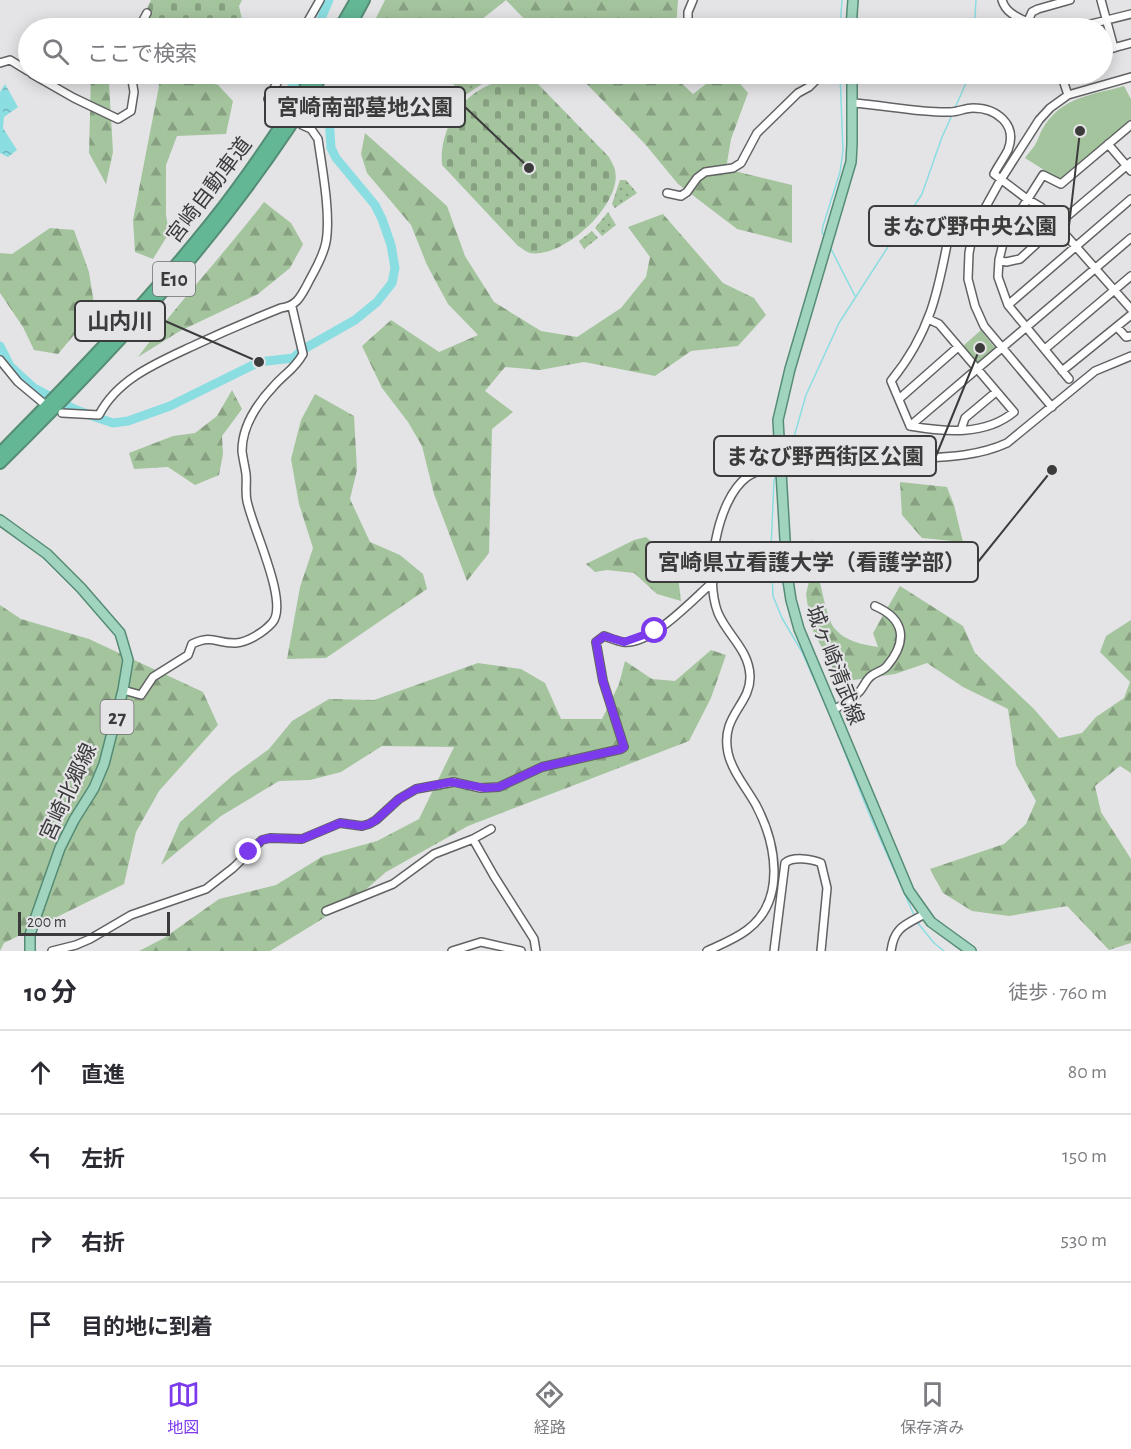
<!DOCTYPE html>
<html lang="ja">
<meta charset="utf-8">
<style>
body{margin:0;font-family:"Alegreya Sans","Noto Sans JP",sans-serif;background:#f7f7f7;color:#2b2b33}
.scale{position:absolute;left:18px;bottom:15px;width:152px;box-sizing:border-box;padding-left:6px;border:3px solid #3b3b3c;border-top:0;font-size:16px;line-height:21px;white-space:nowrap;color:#3b3b3c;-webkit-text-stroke:4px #e4e4e7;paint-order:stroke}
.stop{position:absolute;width:18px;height:18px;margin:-14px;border:4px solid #7c3aed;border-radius:50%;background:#fff}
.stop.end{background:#7c3aed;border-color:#fff;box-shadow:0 2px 6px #0008}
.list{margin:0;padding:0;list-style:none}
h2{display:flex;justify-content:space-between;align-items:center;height:78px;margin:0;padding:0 24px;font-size:26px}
h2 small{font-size:20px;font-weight:400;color:#7c7c81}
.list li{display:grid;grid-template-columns:39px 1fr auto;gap:18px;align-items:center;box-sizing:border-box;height:84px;padding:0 24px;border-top:2px solid #e1e1e2}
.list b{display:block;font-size:22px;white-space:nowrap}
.list em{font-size:20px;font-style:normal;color:#7c7c81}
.icon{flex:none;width:33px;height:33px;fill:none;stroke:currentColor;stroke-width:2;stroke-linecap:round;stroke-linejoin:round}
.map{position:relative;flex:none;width:1131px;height:951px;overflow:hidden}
.search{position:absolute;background:#fff;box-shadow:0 3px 15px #0003;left:18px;right:18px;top:18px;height:66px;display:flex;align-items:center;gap:15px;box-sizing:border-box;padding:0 21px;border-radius:33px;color:#7c7c81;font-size:22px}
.sheet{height:414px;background:#fff}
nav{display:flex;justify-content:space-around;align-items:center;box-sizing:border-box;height:84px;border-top:2px solid #e1e1e2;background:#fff;font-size:16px;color:#7c7c81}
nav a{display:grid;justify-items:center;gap:3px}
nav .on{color:#7c3aed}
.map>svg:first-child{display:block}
</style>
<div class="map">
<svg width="1131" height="951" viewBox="0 0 1131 951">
<defs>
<pattern id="grass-dots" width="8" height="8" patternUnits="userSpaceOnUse" patternTransform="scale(1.5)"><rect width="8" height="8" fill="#a4c49d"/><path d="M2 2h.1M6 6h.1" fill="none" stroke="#87a081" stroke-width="1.8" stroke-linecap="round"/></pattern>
<pattern id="forest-firs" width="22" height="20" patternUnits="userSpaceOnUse" patternTransform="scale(1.5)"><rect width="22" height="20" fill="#a4c49d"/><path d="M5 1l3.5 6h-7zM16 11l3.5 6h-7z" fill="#87a081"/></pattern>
<pattern id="cemetery-stones" width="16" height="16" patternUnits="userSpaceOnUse" patternTransform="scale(1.5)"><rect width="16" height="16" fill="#a4c49d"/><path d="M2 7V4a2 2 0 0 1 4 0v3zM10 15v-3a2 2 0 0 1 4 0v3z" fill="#87a081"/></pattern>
<pattern id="water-ripples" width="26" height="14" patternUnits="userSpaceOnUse" patternTransform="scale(1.5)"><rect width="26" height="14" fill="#8adde1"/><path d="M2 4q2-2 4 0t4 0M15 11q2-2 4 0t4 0" fill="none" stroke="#72b4b8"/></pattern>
</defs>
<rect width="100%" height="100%" fill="#e4e4e7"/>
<path fill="url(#grass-dots)" d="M458,74H519L488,80L464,96L453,84Z
M620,180H626L637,193L615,208L612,204Z
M608,212L616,225L602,236L595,228Z
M592,231L598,238L584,249L579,241Z"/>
<path fill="url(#forest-firs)" d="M385,0H678L676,28H533L506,0L471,28H371Z
M91,74H101L109,83L113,152L106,184L89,153Z
M158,74H175L218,85L233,101L226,134L177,136L166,165V215L169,233L153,259L135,252L133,220L159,86Z
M577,74H674V76L693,94L719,74H732L748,93L731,139L726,169L792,185V243L737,229L678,184L645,144Z
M365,133L447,206L465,256L494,302L541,331L577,337L621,308L646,277L650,257L628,227L663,214L723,283L754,298L766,315L738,346L691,351L655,376L584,362L540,370L505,367L485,391L513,412L492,429L489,553L467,581L434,494L422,446L408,422L382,388L362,346L391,320L439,352L478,335L448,304L427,265L411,225L367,173L361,154Z
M264,202L291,223L303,244L290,268L258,294L180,331L138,357C178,303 223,255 264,202Z
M50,228L74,230L89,272L95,310L58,354L34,350L23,327L0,293V253L12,254Z
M232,390L242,409L222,436L223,454L219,475L195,485L168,467L134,469L129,453L173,436L195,433L217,416Z
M315,394L354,416L357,470L350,499L370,542L400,555L423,574L427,589L326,658L287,659L300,587L313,548L299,504L291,459L301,420Z
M900,482L947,487L954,505L963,542L922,538L902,515Z
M646,537L662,552L678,576L681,601L657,594L634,573L607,570L595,572L586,564L634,540Z
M812,538C815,555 825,619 835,629C847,642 861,644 878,647L873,633L900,586L963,626L975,653L1034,709L1059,738L1082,733L1096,717L1124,698L1130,682L1100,652L1106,636L1131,620V773L1120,766L1095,786L1101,812L1131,859V943L1109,950L1067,906L1009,916L972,911L943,893L930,869L1004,844L1026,824L1036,801L1016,765L1008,709L963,687L927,663L895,674L840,682L811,627L806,594L811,573Z
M0,605L21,619L89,639L203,692L218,725L159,791L136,832L124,884L4,943L0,951Z
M711,650L726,655L711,698L689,741L468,826L386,872L355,899L270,951H139L164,938L219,899L276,885L323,856L377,841L419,819L454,747L382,746L341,772L310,780L279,781L221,816L161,865L180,822L232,776L269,749L292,721L329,699L374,700L478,663L521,669L545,683L561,719H602L619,684L625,661L652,679L675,681Z"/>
<path fill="url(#cemetery-stones)" d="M151,0H242L239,6L244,28H166L148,17L146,11Z
M516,78L531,79L537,83L609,157C611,161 614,166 615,170C623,204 563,259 530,253C526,252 522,248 518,246L442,165C439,133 458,98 489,85C497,81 507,80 516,78Z"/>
<path fill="#a4c49d" d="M1124,86L1131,99V123L1067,178L1060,180L1025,158C1029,152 1035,147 1038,139C1041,131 1045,123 1052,116C1070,96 1100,93 1124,86Z
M981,330L996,349L978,363L963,346Z"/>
<path fill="url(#water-ripples)" d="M5,84L18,107L4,117L3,128L17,150L8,157L0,153V92Z"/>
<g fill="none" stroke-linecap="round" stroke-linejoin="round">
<path stroke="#8adde1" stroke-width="1.5" d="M976,0L975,17L980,28
M840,28L842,0
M955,108L970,74
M825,237L822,232L823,226L840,172L843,151L840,74
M830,247L855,296
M784,459L794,437L806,395L839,323L922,194L942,137L952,115
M777,474L774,480L771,549L773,596L782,618L802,652L828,711
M830,715L870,816L914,915
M917,922L934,943L944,951"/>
<path stroke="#8adde1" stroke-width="9" d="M317,28L329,0
M0,346L10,366L34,388L74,409L98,418L113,423L128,421L170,406L259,362L293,358L302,350L355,320L377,302L392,283L395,268L391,245L382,219L375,205L336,158L331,148L329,115L323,108L292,84L291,79L294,74"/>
<defs>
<path id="minor" d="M1002,0C1007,17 1025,19 1039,28
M1101,0L1114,48
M1028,21L1032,12L1038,9L1070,0
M139,28L147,13
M304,28L320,0
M688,28V12L693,0
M1075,28L1131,14
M1102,51L1131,43
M0,63L10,60L28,71
M32,74L74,98L118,119L131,111L134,92L131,74
M282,74L268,99L272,107L283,113
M1061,74L1068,95
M852,103C885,105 918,113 950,112C958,112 965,108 973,108C996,108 1018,124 1008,150C1004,158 998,166 994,174L1027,199L1041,207L1131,309
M1108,144L1131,171
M667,193L681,196L687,192L697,178L705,172L733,168L741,163L757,133L798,93L809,87L822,74
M999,260L1006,262L1020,259L1058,224L1131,162
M1008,305L1131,199
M1117,327L1126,337L1131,336
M1045,349L1131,276
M0,360L18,382L42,402
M1062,371L1131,315
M1069,379L1008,305L998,277L999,260L1005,235L1043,175L1061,184L1131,125
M899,399L958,347
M1052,407L984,326L975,306L968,279L969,253L974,228L1000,181L1039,120L1050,108L1068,95L1131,77
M62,413L99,415C118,378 159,362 195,345C223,332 251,320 281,308C296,306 300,298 307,285C314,271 323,258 326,242C331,214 322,168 318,139L311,129L302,125
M910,426L1131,238
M910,426L891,381C930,333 938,293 949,234L965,225L974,228
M910,426C945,432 985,436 1014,412L939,324L928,319
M961,430L965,418L996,392
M123,690L141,695L153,677L188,655L192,644C213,634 217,644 236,643C248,642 264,632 272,623C290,604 252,527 247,501C245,492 247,483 246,474C245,467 243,459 242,451C242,427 257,404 273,387C285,373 294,370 303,354L292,307
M833,710C843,705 853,699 860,691C864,686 866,680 871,676C876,672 883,671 887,666C908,641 905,619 875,606
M473,839L494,876L534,939L536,951
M326,911L393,884L434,854L473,839L491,829
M52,951L76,945L90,939L131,915L206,889L233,868L262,840L270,838L302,839L340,823L362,826L369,824L376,820L399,799L416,789L454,782L480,788L499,787L542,767L621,749L624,747L603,681L596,642L604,636C610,638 617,641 623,642C651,646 693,599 713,582
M452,951L481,942L521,951
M707,951C720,945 735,939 747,930C787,900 776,843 756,805C747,789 732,771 728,753C720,715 751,705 750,676C749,650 728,636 718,613C704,578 716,500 747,477C762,466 786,467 804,465C838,462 871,461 904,459C939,457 974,458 1007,443L1095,371L1131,356
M774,951L785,863C793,856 812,859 821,863L827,888L821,951
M891,951C894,927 905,925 925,914"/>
<path id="major" d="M851,28L853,0
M852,74V144L851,162L790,369L778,420L787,574L791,600L799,629L909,891L931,922L971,951
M0,520L47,554L81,588L120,633L128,660L123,690L104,764L94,788L74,820L60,848L34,922L30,935V951"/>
<path id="highway" d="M340,28L356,0
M349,28L364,0
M0,453C73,379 145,305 210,224C245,180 277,133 307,85
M0,463C120,344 236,220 323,74"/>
</defs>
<use href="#minor" stroke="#616264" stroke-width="10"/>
<use href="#major" stroke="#558c75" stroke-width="12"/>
<use href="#highway" stroke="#558c75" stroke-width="14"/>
<use href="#minor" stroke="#fff" stroke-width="7"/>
<use href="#major" stroke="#a1d4bf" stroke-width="9"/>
<use href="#highway" stroke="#63b794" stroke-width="10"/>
</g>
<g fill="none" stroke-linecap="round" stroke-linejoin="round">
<path stroke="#7c3aed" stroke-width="8" d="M249,852L262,840L270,838L302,839L340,823L362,826L369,824L376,820L399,799L416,789L451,782L485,788L499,787L542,767L621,749L624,747L603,681L596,642L604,636L624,642L655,631"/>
</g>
<g text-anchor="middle" stroke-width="4.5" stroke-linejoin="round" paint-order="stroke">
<g fill="#e4e4e7" stroke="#6e6e6f" stroke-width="1.5">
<rect x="153" y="262" width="42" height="34" rx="4.5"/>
<rect x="100.5" y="700" width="33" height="34" rx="4.5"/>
</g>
<g font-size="20" font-weight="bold" fill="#3b3b3c">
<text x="174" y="286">E10</text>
<text x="117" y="724">27</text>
</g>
<g font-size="21" fill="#3b3b3c" stroke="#e4e4e7">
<text transform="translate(209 190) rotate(-53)" y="7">宮崎自動車道</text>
<text transform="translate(835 665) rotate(69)" y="7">城ヶ崎清武線</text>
<text transform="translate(68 792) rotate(-65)" y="7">宮崎北郷線</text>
</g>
</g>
<path fill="none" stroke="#3b3b3c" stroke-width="2" d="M529 168L465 107M1080 131L1069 226M259 362L165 321M980 348L936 456M1052 470L978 562"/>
<g fill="#3b3b3c" stroke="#e4e4e7" stroke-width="2">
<circle cx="529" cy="168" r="6"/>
<circle cx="1080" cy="131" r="6"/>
<circle cx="259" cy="362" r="6"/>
<circle cx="980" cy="348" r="6"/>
<circle cx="1052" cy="470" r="6"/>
</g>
<g fill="#e4e4e7" stroke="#3b3b3c" stroke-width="2">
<rect x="265" y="87" width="200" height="40" rx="6"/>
<rect x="869" y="206" width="200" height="40" rx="6"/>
<rect x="75" y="301" width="90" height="40" rx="6"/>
<rect x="714" y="436" width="222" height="40" rx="6"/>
<rect x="646" y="542" width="332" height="40" rx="6"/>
</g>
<g font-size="22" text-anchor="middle" font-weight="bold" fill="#3b3b3c">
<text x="365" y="115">宮崎南部墓地公園</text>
<text x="969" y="234">まなび野中央公園</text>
<text x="120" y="329">山内川</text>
<text x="825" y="464">まなび野西街区公園</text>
<text x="812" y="570">宮崎県立看護大学（看護学部）</text>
</g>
</svg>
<div class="scale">200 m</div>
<div class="stop" style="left:655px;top:631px"></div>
<div class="stop end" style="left:249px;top:852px"></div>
<div class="search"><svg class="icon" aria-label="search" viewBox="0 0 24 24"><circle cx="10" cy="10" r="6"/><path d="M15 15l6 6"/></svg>ここで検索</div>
</div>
<section class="sheet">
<h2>10 分<small>徒歩 · 760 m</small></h2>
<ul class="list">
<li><svg class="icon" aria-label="ahead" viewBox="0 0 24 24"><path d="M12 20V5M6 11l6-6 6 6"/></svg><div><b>直進</b></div><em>80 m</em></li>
<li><svg class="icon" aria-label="left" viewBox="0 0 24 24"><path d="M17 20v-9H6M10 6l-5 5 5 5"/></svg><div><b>左折</b></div><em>150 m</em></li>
<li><svg class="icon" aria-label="right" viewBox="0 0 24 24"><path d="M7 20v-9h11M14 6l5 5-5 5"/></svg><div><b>右折</b></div><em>530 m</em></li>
<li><svg class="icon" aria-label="arrive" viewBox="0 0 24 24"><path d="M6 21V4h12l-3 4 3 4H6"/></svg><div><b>目的地に到着</b></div></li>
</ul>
</section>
<nav>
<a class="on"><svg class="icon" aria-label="map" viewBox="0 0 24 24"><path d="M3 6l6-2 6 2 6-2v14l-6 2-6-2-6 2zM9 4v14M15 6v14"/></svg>地図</a>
<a><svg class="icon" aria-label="directions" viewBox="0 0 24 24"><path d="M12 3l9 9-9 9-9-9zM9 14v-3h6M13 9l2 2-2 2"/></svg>経路</a>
<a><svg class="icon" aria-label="saved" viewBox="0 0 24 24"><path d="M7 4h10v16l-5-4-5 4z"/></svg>保存済み</a>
</nav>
